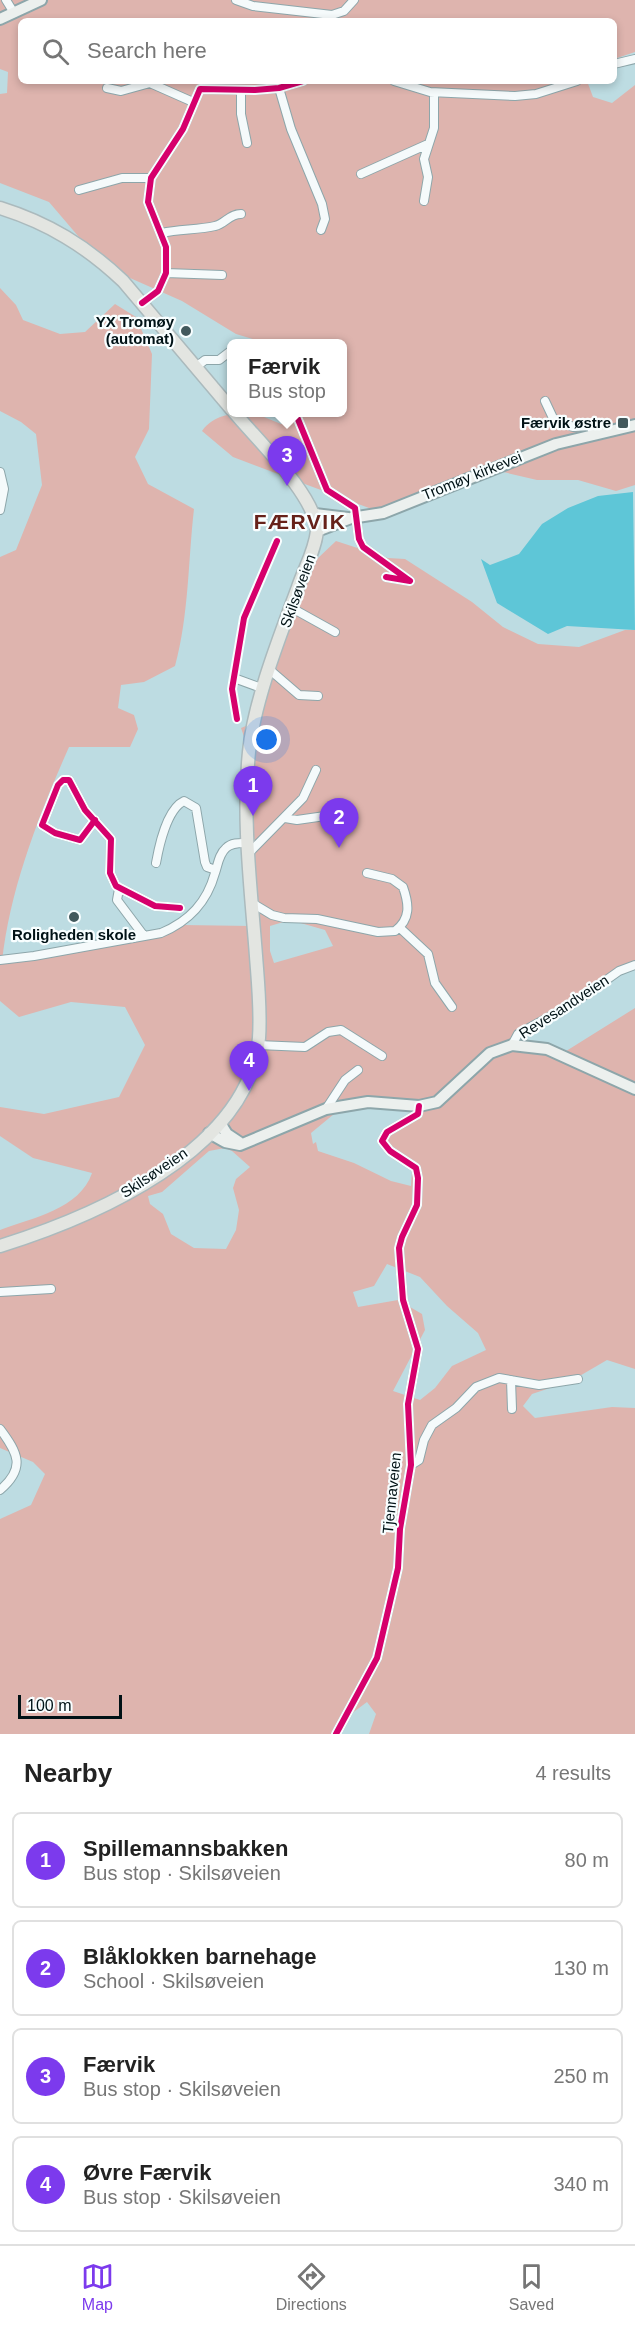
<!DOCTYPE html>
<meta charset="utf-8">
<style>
body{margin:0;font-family:Helvetica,sans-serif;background:#f2f2f2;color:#222}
.scale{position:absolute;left:18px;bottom:15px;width:104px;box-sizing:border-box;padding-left:6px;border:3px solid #001216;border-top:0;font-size:16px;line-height:21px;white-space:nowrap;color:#001216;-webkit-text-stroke:4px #f8feff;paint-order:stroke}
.you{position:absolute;left:267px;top:740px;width:21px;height:21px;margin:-15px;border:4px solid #fff;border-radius:50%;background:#1a73e8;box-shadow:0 0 0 9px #1a73e833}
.badge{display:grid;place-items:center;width:39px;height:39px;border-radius:50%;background:#7c3aed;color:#fff;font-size:20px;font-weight:700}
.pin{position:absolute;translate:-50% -50px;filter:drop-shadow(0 2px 3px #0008)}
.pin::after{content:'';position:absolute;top:32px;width:21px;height:18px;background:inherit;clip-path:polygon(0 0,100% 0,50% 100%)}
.popup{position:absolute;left:227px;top:339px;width:120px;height:78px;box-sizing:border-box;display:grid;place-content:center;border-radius:9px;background:#fff;filter:drop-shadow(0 2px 4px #0005);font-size:20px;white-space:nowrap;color:#767676}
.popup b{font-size:22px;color:#222}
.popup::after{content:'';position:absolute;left:50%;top:100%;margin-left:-12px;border:12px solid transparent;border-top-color:#fff}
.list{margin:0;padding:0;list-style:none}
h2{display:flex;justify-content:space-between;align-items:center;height:78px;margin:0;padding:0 24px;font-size:26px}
h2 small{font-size:20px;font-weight:400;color:#767676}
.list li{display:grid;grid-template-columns:39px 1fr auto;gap:18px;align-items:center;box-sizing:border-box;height:96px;margin:0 12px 12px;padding:0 12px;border:2px solid #e0e0e0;border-radius:9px}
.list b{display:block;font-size:22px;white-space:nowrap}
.list p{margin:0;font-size:20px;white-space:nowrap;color:#767676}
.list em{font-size:20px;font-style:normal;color:#767676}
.icon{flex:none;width:33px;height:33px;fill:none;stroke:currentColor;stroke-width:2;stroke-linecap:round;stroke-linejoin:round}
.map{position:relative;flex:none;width:635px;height:1734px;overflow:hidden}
.search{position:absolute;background:#fff;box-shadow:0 3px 9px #0003;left:18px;right:18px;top:18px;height:66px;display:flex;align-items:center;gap:15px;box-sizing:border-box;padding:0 21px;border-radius:9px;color:#767676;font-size:22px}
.sheet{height:510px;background:#fff}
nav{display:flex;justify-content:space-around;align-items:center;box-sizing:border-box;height:84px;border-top:2px solid #e0e0e0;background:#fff;font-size:16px;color:#767676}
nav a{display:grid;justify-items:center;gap:3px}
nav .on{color:#7c3aed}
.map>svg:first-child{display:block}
</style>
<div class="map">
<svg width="635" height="1734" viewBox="0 0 635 1734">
<rect width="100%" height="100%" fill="#bddce2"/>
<path fill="#deb4ae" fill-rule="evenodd" d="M0,0H635V52L614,59V21H21V81H587L593,97L612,103L635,85V485L616,491L578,480H537L499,471L385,514L233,457L202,431C216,411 241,413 263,413L264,417L281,424L307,413L342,412V344L266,343L236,334L182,301L130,278L96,257L49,202L0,183V94L7,93L8,72L0,69Z
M0,288L16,305L23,320L60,334L85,332L115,304L136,317L152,354L149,429L135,457L148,484L194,509C188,561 189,615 175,666L144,682L121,685L118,708L134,715L138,729L130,747H69C39,815 10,888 2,962L182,925L252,926L248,748L241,728L248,725L297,594L317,559L336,541L388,558L405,559L472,602L503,627L538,644L579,647L625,630H635V966L596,985L513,1039L563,1053L635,1008V1369L607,1360L571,1381L532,1394L523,1406L535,1418L612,1407L635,1408V1734H369L376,1714L367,1702L347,1717L339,1734H0V1519L31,1505L45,1474L33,1462L0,1448V1230C32,1218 80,1209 92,1173L33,1158L0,1136V1107L44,1114L119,1097L145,1045L125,1007L71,1002L19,1017L0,1001V557L16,550L42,485L36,434L21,422L0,411ZM290,920L325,930L333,946L274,963L270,951V926ZM373,1104L415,1110L385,1134L380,1145L412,1171L411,1186L391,1181L354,1163L318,1151L316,1142L313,1144L311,1133L334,1114ZM225,1148L232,1151L250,1167L236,1179L233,1188L239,1210L236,1230L226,1249L194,1248L171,1234L163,1214L150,1204L148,1196L162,1192L209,1151ZM387,1264L420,1277L447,1306L478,1333L486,1350L452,1366L435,1388L420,1400L393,1391L425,1330L422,1314L398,1300L358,1307L353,1292L374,1286Z"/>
<path fill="#5ec6d7" d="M633,492L635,630L567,626L548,634L497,603L481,559L490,565L519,554L542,524L568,508L598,496Z"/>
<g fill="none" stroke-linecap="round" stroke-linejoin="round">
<defs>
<path id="street" d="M6,0L14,13
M236,0L253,6L332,15L344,11L354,0
M614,64L635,59
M394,81L430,92L515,96L536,94L577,81
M107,88L121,91L150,83L193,102
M279,88L291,129L322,204L325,219L321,230
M241,90V114L247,143
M361,174L428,144
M79,190L122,178H151
M424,201L428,177L424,159L434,128V93
M162,233C179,229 198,230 215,226C225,224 229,214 241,214
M166,273L222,275
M142,303L158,291L166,273V247L148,202L151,178L183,129L200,89L255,90L279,88L303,81
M196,367L205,360H219L232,350
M545,401L553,418L573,427L591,426L593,434
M295,412L327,490L355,508L359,539L363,547L410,581L386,577
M0,472L4,489L0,510
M290,607L335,632
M270,670L299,695L318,696
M234,678L264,689
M285,818L297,820L339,814L346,818L348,826
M95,820L80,840L55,833L42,825L58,785L63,780H69L85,810L111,839L110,873L116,886L155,906L180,908
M249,853L303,798L316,770
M156,863C159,846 167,809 184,801L196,808L205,862L207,867L216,870
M119,889L117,900L144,936
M252,903L272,915L284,918L317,919L378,932L395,931C411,919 409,904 403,887L392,879L367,873
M400,928L428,954L435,983L452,1007
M0,960L34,956L161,933C190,921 207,902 215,873C218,864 219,854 226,848C232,842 241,843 248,843
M258,1045L305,1047L328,1032L341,1030L382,1056
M512,1045L518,1034L571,1005L619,971L635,965
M326,1109L345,1080L358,1070
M0,1292L51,1289
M511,1380L512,1409
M0,1429C18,1453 26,1468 0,1490
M411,1465L419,1460L424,1440L432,1425L456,1408L476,1387L499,1378L539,1385L578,1379
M336,1734L377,1658L398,1568L400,1529L411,1465L408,1404L418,1349L403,1300L399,1248L402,1237L417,1205L418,1178L416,1168L390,1151L382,1141L387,1132L418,1114L419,1106"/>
<path id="secondary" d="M0,19L41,0
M315,514L348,518
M317,531L351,518L383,513L556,444L635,425
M220,1123L227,1134L239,1142
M209,1133L225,1142L240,1145L326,1109L368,1102L419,1106L437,1102L490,1053L512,1045L547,1049L635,1089"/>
<path id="primary" d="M0,208C48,223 86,246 123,281L232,410
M0,1246C93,1217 249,1151 259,1038C261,1011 258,983 256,956C251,889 242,820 249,752C254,701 280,636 298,587C304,569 315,551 317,531C316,496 258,441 234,412"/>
</defs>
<use href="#street" stroke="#8da6aa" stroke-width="10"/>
<use href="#secondary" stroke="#8da6aa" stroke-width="14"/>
<use href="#primary" stroke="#abbabd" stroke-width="15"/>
<use href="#street" stroke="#f5fafb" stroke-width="8"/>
<use href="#secondary" stroke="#ecf0ee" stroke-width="10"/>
<use href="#primary" stroke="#e3e5e1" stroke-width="12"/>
<defs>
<path id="cycleway" d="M142,303L158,291L166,273V247L148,202L151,178L183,129L200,89L255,90L279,88L303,81
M295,412L327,490L355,508L359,539L363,547L410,581L386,577
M237,719L232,689L244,618L277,541
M95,820L80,840L55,833L42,825L58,785L63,780H69L85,810L111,839L110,873L116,886L155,906L180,908
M336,1734L377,1658L398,1568L400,1529L411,1465L408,1404L418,1349L403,1300L399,1248L402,1237L417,1205L418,1178L416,1168L390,1151L382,1141L387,1132L418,1114L419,1106"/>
</defs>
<use href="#cycleway" stroke="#f8feff" stroke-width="10"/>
<use href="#cycleway" stroke="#d6006c" stroke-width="6"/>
</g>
<g fill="#42595d" stroke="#f8feff" stroke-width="2">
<circle cx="186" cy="331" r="6"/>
<rect x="617" y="417" width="12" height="12" rx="3"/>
<circle cx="74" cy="917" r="6"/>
</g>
<g text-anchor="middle" stroke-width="4.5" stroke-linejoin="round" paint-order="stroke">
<g font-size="15" font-weight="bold" fill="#001216" stroke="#f8feff" text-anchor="end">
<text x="174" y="327">YX Tromøy<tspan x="174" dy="17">(automat)</tspan></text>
<text x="611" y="428">Færvik østre</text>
<text x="74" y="940" text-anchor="middle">Roligheden skole</text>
</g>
<g font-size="15" fill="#001216" stroke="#f8feff">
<text transform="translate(472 476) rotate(-22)" y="5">Tromøy kirkevei</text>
<text transform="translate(298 591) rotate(-70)" y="5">Skilsøveien</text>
<text transform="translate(564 1007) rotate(-33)" y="5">Revesandveien</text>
<text transform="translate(154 1173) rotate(-34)" y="5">Skilsøveien</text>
<text transform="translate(392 1493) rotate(-84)" y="5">Tjennaveien</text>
</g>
<g font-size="21" font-weight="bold" letter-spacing="1.5" fill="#66221a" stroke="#f8feff">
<text x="300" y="529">FÆRVIK</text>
</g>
</g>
</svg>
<div class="scale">100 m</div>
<div class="you"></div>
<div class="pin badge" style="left:253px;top:816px">1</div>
<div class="pin badge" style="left:339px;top:848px">2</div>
<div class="pin badge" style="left:287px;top:486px">3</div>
<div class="popup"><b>Færvik</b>Bus stop</div>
<div class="pin badge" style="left:249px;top:1091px">4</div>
<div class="search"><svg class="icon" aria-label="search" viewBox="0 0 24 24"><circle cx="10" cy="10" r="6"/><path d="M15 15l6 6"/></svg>Search here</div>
</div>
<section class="sheet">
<h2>Nearby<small>4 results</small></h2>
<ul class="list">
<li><span class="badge">1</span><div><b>Spillemannsbakken</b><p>Bus stop · Skilsøveien</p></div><em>80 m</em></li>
<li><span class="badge">2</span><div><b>Blåklokken barnehage</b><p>School · Skilsøveien</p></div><em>130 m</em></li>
<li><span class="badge">3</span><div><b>Færvik</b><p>Bus stop · Skilsøveien</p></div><em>250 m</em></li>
<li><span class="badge">4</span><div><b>Øvre Færvik</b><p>Bus stop · Skilsøveien</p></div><em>340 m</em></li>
</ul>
</section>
<nav>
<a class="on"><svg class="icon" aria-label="map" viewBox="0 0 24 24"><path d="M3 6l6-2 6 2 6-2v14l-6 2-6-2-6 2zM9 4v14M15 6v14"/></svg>Map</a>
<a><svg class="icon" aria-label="directions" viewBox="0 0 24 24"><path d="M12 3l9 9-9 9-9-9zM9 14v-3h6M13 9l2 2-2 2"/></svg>Directions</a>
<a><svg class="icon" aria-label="saved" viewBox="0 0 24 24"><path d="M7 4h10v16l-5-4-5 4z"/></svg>Saved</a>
</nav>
